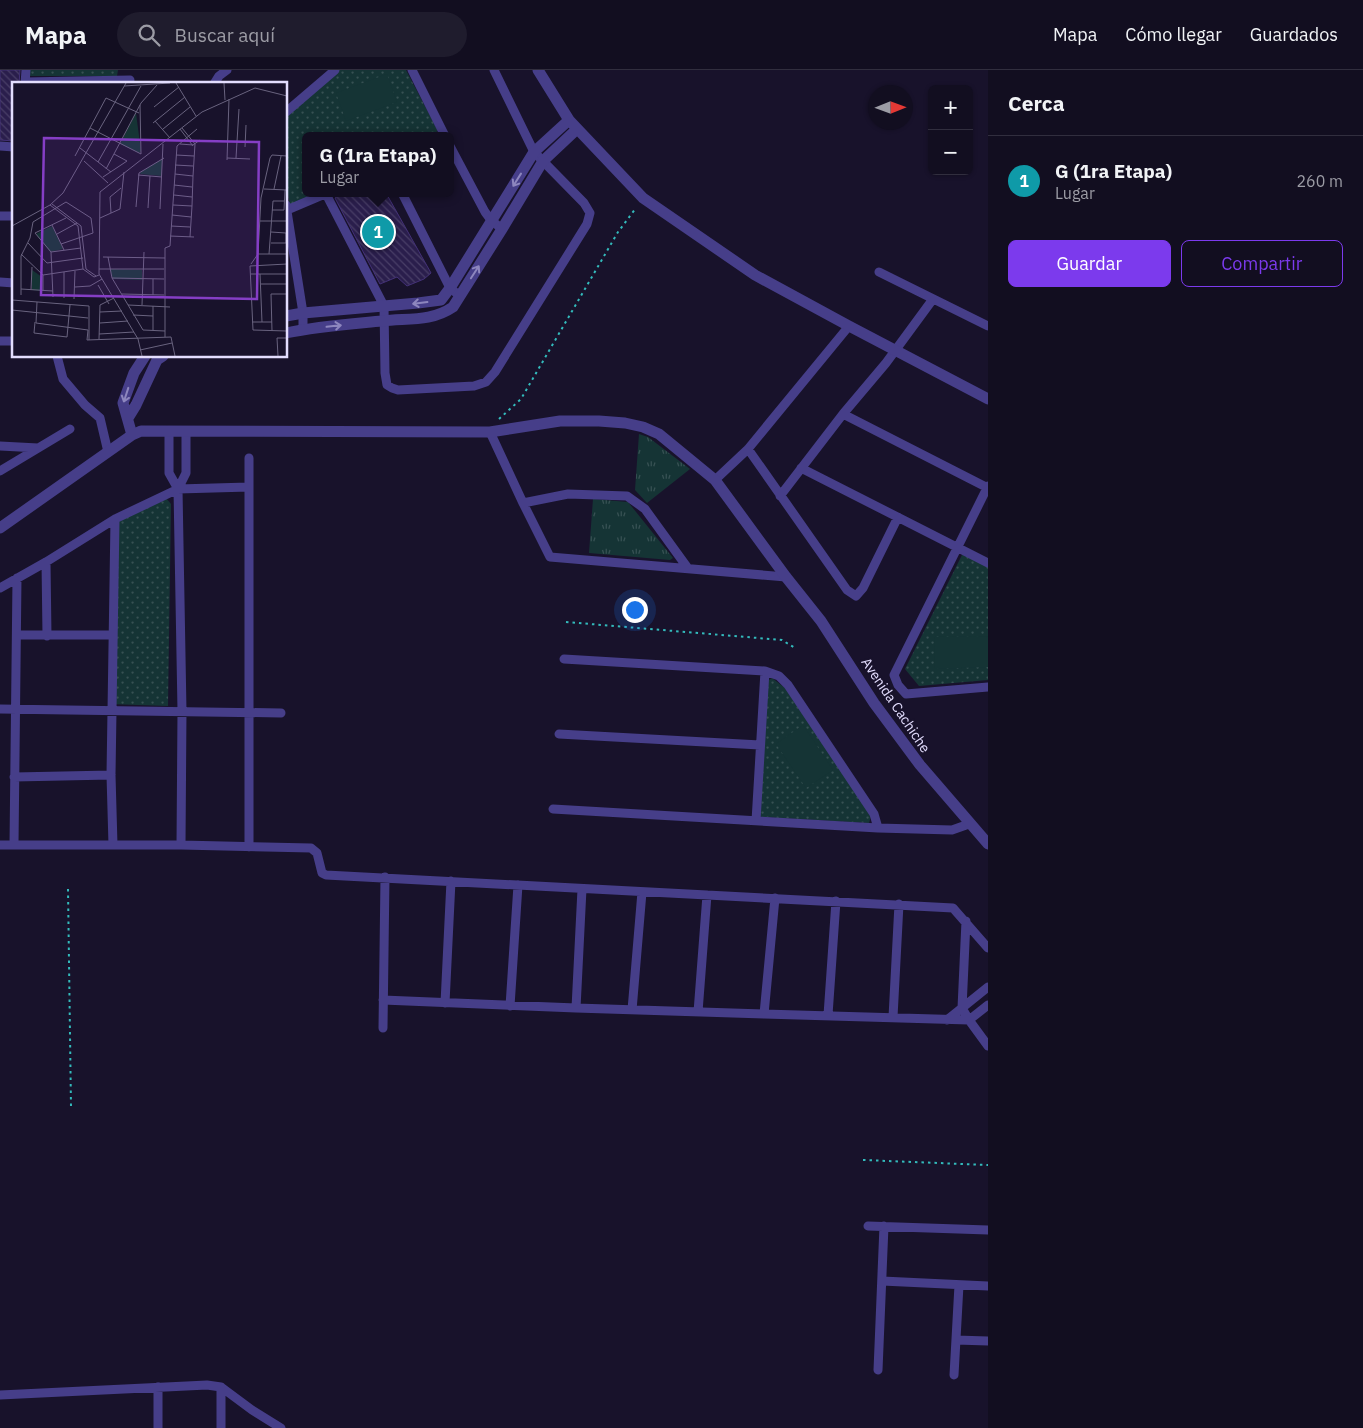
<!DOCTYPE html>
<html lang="es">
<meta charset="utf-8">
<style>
body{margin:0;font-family:"IBM Plex Sans",sans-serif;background:#1f1c2d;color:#f1f3f6}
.controls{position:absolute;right:15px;top:15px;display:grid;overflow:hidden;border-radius:8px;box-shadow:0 1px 4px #0004}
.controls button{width:45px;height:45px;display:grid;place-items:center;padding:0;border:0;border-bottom:1px solid #312e3e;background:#120e20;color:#f1f3f6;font:25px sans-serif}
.compass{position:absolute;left:868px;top:15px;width:45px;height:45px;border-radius:50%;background:#120e20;box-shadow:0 1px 4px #0004;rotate:89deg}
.you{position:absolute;left:634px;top:539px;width:18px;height:18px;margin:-12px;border:4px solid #fff;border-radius:50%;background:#1a73e8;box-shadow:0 0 0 8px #1a73e833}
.badge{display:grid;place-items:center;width:32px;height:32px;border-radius:50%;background:#7c3aed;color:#fff;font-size:16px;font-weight:700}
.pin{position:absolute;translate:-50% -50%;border:2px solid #fff;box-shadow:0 1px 5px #0006}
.popup{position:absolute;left:302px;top:62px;width:152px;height:65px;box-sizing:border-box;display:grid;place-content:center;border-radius:8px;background:#120e20;filter:drop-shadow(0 1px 4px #0005);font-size:16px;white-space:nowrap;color:#9c9ca5}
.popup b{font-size:19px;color:#f1f3f6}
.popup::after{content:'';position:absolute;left:50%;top:100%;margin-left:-10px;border:10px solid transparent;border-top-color:#120e20}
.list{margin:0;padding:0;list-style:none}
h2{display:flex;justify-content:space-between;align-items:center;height:65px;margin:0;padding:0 20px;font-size:21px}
h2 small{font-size:16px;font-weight:400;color:#9c9ca5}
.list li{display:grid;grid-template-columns:32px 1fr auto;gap:15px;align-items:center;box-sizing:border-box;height:90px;padding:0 20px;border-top:1px solid #312e3e}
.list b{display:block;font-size:19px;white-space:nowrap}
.list p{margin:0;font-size:16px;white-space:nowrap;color:#9c9ca5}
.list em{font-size:16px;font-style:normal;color:#9c9ca5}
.actions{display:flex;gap:10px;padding:15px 20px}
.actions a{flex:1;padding:11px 0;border:1px solid #7c3aed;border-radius:8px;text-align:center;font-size:18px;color:#7c3aed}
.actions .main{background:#7c3aed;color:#fff}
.icon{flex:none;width:28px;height:28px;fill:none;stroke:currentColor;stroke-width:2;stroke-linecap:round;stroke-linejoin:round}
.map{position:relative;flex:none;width:988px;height:1358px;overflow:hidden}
header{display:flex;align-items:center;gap:30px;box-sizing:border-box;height:70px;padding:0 25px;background:#120e20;border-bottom:1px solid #312e3e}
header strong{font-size:24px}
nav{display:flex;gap:28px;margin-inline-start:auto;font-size:18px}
.search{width:350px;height:45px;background:#1f1c2d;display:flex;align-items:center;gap:12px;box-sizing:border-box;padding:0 18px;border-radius:28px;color:#9c9ca5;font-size:19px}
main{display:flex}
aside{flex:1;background:#120e20}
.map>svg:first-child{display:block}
</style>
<header>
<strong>Mapa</strong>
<div class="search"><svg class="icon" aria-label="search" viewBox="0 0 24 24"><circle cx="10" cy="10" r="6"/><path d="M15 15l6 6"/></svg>Buscar aquí</div>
<nav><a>Mapa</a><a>Cómo llegar</a><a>Guardados</a></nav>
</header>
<main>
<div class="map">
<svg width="988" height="1358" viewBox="0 0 988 1358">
<defs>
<pattern id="grass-tufts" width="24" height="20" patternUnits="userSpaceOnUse" patternTransform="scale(1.25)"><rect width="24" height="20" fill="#153435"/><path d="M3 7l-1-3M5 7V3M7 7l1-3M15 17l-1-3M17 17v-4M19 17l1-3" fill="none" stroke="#375153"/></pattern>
<pattern id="park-dots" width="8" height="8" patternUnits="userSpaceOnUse" patternTransform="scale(1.25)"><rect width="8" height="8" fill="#153435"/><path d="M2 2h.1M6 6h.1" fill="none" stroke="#375153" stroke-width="1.8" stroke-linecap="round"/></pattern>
<pattern id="building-back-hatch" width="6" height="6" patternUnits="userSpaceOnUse" patternTransform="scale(1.25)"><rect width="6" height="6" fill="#2a1e4c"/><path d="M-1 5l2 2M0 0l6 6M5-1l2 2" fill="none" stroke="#493e67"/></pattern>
</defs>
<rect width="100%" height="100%" fill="#18122b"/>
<path fill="url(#grass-tufts)" d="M639,364L648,367L690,399L647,433L635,420Z
M593,429L628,432L673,488L670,490L589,483Z"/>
<path fill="url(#park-dots)" d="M26,0H118L117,6H26Z
M339,0H406L438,61L428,66H306V123H316L290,136L286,113V45Z
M166,428L171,434L168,636L109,634L112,453Z
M963,483L988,496V610L919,616L905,599Z
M772,608L785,618L871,746L869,753L761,747L759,744L767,611Z"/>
<path fill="#153435" d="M387,4L397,32L346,51L336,23Z
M988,566V597L935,599L934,567Z
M803,655L833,700L806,718L776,674Z"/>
<path fill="url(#building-back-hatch)" stroke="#433177" d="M0,0H20L19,14H14V71L0,70Z
M343,123H386L431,203L424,209L407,216L397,207L380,214L335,128Z"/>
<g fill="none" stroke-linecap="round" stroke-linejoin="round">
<path stroke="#33bbbc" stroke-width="2" stroke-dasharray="2.5 4" stroke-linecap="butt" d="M499,349L521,329L618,162L636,138
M566,552L782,570L795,578
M68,819L71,1037
M863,1090L988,1095"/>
<path stroke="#463e89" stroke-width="9" d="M412,0L445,66
M25,12L130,10
M25,14L26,0
M214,14L219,6L227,0
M286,42L335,0
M0,76L14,77
M450,76L485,142L491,150L502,159
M402,123L450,218L460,226
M326,124L384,236L385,303L387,315L392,318L398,320L474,316L486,312L495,302L587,154L590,143L584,133L534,82L494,0
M286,135L303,243V259
M287,140L327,123
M0,146H14
M879,202L988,256
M0,212L14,213
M0,271H14
M57,286L63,309L85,335L100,348L108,382
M843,344L988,418
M169,362V403L178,419
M490,362L523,433L550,487L786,507
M0,376L38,378
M748,379L847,520L856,526L863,518L898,447
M801,398L988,493
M0,401L70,359
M715,410L748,379L849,256
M988,416L894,605L898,615L906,624L988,617
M780,426L843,344L886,293L933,229
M523,433L568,424L627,426L645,439L687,497
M46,492L47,566
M0,518L46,492L115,449L178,419L249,417
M17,565H113
M564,589L765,601L779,606L788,615L874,744L878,758
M0,639L281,643
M559,664L760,675
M14,707L111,705
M553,739L878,758L952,760L969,754
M756,751L765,601
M0,775H181L311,778L317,783L322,803L326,805L953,838L988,878
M14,775L17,508
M113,775L111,705L115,449
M181,775L182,641L178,419L186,403V362
M249,777V388
M966,851L962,938L969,950L988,976
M383,930L576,938L582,819
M445,933L451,811
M510,936L518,815
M576,938L764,944L775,828
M632,940L642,822
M698,942L707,825
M764,944L969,950L988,935
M828,945L836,831
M893,947L899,834
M947,950L988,917
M383,958L385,807
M868,1156L988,1160
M882,1211L988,1216
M956,1270L988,1271
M878,1300L884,1156
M954,1305L959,1215
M221,1317L252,1340L281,1358
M0,1325L207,1315L221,1317V1358
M158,1358V1317"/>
<path stroke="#463e89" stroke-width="11" d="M538,0L569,50L643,128L755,205L849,256L988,329
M286,246L303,243L418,233L441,230L450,218L534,82L569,50
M286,263C318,256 350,254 382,251C408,248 431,252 453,237L502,159L543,91L577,59
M128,348L136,335L157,290L163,286
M132,365L123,333L134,303L145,286
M0,458L132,365L141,361L490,362L560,351H599L625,353L643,357L659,364L715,410L786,507L821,551L874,633L920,695L988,774"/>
</g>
<defs><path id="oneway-shaft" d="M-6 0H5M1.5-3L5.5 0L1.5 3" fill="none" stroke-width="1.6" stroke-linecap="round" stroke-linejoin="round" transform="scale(1.25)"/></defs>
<g stroke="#8d86be">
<use href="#oneway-shaft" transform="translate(517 110) rotate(122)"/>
<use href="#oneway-shaft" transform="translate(475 202) rotate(-57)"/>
<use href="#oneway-shaft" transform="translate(420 233) rotate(173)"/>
<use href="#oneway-shaft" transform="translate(334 256) rotate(-6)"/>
<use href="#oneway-shaft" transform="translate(126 325) rotate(108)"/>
</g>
<g text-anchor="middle" stroke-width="4" stroke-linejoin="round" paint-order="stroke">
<g font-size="14" fill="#e3ddfe" stroke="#18122b">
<text transform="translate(896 635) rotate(56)" y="5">Avenida Cachiche</text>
</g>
</g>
<g transform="translate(12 12)">
<rect width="275" height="275" fill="#18122b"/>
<path d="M124,31L129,69L127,71L108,62ZM150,77V94L128,92L129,90ZM40,144L51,167L38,170L24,152ZM98,187L130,188V198L101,197ZM20,188L30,195V209L20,208Z" fill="#153435"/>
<path fill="none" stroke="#69637f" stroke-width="1" d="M164,1L184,34M212,1L213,18M112,4L158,1M142,25L167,5M143,39L158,56M141,41L173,15M78,46L129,72L128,23M170,46L183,62L181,94M151,47L178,25M168,47L181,64M168,62L181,63L188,58M233,65L234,43M68,66L99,90M164,73L182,74M63,74L94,16L127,31M215,76L238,77M224,76L227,27M215,78L217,17M72,79L96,101M86,80L129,4M163,83L181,84M94,87L129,21L145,3M163,92L181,94L180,124M126,93L150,95M91,95L115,79L102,72M162,103L180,105M252,107L275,108M262,107L269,74M162,113L180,115M40,122L69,144L74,187L84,194M38,123L66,144L71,187L82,195L87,193M161,123L180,124L178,155M124,125L127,91L152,76M136,126L138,94M148,127L151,62M260,128H272L273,108M99,131L98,115L109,106M160,133L179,135M88,136L108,127L112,90M248,139H275M40,143L52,168M0,144L38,123L51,111L114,1M159,144L178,145M23,151L39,170L41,215M23,151L54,136M45,152L65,141M158,154L182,155M16,161L35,181L71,176M259,161H274V151L259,150M39,170L69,166M9,172L31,193L71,187M246,172H275M257,172L261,119H272M91,175L153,176M96,175L100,196L131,248L153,249M239,182L246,172L249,116L258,76L260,73L275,74M275,182L238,184L241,248L275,249M87,187H152M239,192H248L250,240M248,192H275M31,193V209M100,196L152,197M141,197V213M249,202H275M86,203L97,222M63,205L78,204L90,197M9,207L41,209M19,208L20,185M110,212L152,213M9,213V174L18,156L21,140L54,120L79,136L81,151L49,162M52,216V190M62,217L63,189M0,218L77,224V258M25,220L24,241L76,248M116,223L158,225M130,223L132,170M141,224V248M0,228L76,236M88,230L110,229M121,233L141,234M23,240L22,251L55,255L58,223M240,240H260M88,241L116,239M76,248L75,258L159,255L163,274M260,249L259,212H275M87,252L122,250M153,255V166L158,164L165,64L185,47M87,257L88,223L102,216M128,268L160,261M130,274L126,257L87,192L88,110L190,30L243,6L275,14M266,274L265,256H275"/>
<path fill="#853ec5" fill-opacity="0.15" stroke="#853ec5" stroke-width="2.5" d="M32,56L247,60L245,217L29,213Z"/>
<rect width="275" height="275" fill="none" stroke="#e3ddfe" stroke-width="2.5"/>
</g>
</svg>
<div class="controls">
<button>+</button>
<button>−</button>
</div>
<svg class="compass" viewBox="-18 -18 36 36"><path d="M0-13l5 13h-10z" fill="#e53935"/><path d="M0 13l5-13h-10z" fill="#9c9ca5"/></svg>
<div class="you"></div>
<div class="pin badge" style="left:378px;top:162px;background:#0f9aa8">1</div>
<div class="popup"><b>G (1ra Etapa)</b>Lugar</div>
</div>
<aside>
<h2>Cerca<small></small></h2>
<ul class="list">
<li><span class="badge" style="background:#0f9aa8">1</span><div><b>G (1ra Etapa)</b><p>Lugar</p></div><em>260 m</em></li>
</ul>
<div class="actions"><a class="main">Guardar</a><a>Compartir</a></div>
</aside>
</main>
